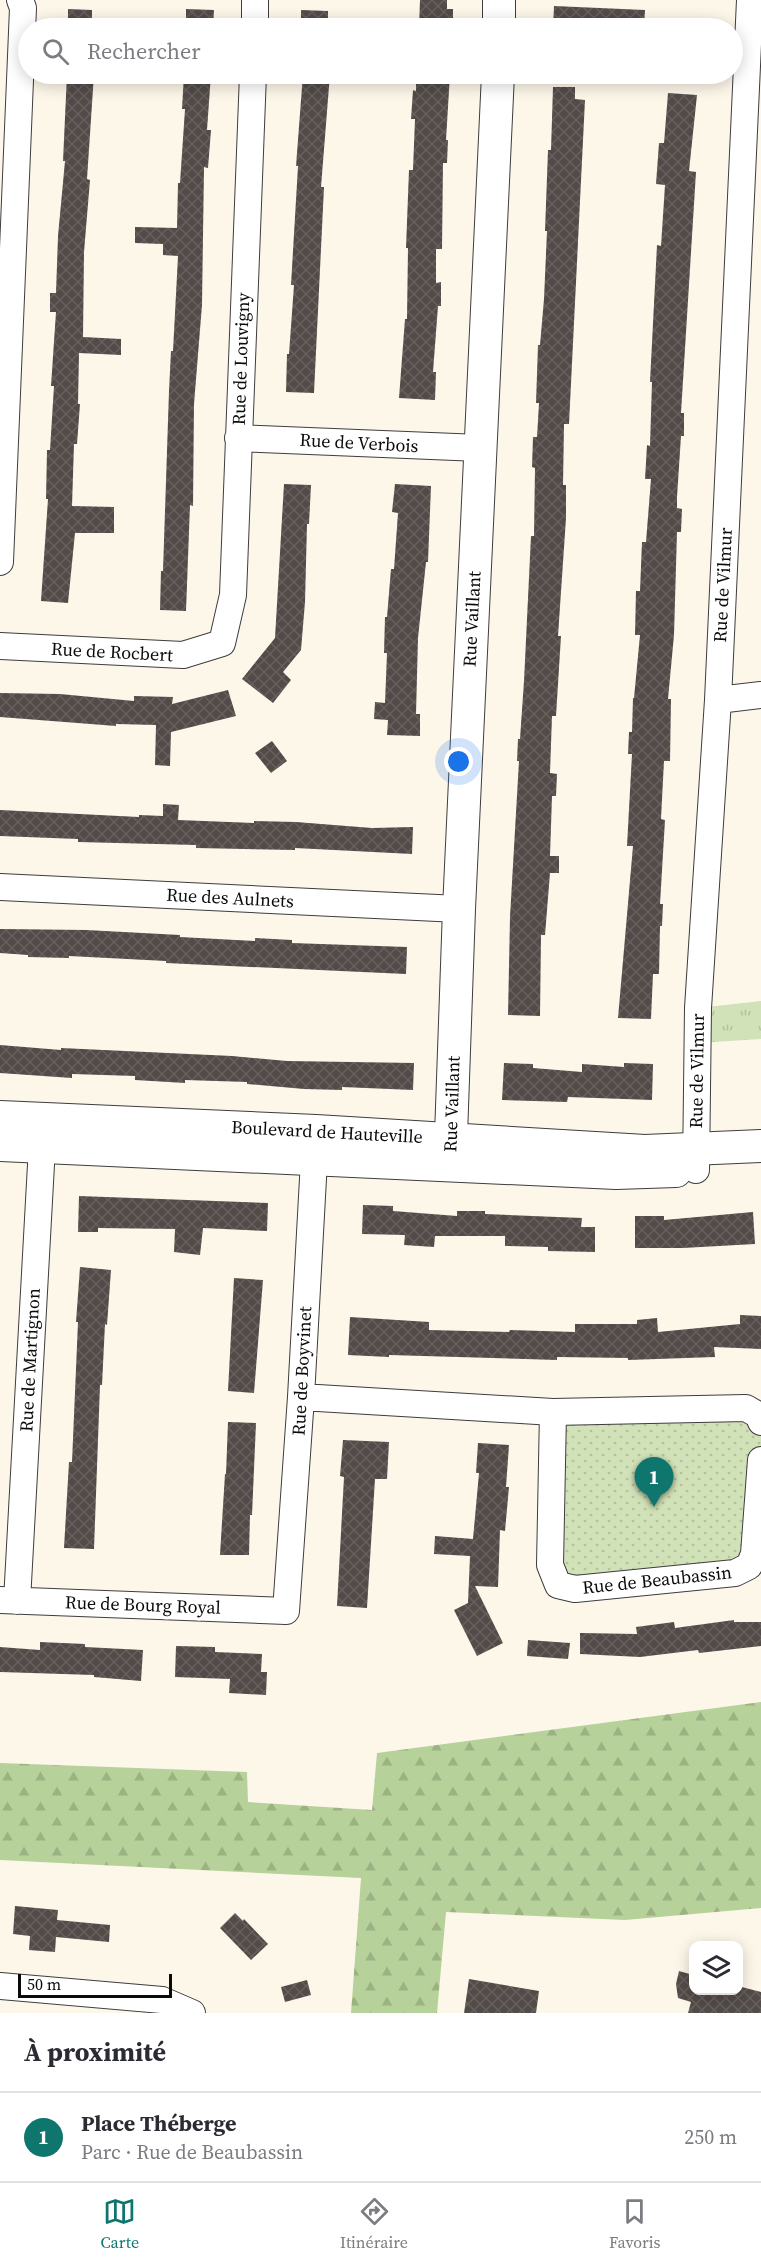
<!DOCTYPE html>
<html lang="fr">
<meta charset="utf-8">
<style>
body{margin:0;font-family:"Source Serif 4",serif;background:#f7f7f7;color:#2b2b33}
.controls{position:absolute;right:18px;bottom:18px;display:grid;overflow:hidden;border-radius:12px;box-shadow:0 3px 15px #0003}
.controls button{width:54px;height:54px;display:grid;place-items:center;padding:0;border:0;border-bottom:2px solid #e1e1e2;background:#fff;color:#2b2b33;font:30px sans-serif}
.scale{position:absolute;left:18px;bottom:15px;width:154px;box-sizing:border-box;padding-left:6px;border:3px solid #0a0a0a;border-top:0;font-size:16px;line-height:21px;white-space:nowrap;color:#0a0a0a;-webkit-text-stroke:4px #fff;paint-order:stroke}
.you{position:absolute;left:459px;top:762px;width:21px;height:21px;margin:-15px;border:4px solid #fff;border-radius:50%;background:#1a73e8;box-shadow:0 0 0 9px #1a73e833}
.badge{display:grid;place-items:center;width:39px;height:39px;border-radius:50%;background:#0f766e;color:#fff;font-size:20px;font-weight:700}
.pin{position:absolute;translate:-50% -50px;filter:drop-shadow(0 2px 3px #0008)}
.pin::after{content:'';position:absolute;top:32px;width:21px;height:18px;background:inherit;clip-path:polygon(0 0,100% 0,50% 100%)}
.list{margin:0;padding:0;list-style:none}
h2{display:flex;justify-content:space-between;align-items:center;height:78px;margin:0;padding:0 24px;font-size:26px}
h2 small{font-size:20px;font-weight:400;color:#7c7c81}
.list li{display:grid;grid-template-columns:39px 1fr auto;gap:18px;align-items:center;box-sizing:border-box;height:90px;padding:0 24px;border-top:2px solid #e1e1e2}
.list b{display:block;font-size:22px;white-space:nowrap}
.list p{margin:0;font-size:20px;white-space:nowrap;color:#7c7c81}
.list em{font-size:20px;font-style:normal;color:#7c7c81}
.icon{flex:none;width:33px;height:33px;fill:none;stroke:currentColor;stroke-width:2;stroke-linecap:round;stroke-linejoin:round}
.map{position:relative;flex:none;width:761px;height:2013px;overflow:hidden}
.search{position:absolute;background:#fff;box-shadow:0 3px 15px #0003;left:18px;right:18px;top:18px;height:66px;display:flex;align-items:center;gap:15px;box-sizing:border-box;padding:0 21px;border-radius:33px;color:#7c7c81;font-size:22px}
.sheet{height:168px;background:#fff}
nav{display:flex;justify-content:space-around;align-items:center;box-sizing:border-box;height:84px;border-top:2px solid #e1e1e2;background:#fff;font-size:16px;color:#7c7c81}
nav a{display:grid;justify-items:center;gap:3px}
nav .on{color:#0f766e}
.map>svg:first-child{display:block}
</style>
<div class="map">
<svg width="761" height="2013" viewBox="0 0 761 2013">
<defs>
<pattern id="grass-tufts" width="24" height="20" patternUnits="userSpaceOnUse" patternTransform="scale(1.5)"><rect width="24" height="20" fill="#d2e2b8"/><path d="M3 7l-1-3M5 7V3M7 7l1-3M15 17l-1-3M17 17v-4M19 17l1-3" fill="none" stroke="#b3c19d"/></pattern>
<pattern id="forest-firs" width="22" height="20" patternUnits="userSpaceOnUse" patternTransform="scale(1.5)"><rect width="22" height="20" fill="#b7d19a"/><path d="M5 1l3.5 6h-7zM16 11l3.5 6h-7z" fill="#9cb283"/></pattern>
<pattern id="park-dots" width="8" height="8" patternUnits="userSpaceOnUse" patternTransform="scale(1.5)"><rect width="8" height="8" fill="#d2e2b8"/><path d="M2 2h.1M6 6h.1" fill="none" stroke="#b3c19d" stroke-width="1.8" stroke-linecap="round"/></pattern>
<pattern id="building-cross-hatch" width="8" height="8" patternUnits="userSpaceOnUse" patternTransform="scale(1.5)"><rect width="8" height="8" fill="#524b48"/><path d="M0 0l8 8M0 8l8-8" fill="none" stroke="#66605e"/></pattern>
</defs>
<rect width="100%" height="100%" fill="#fdf7ea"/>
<path fill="url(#grass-tufts)" d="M761,1001V1039L698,1043V1008Z"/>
<path fill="url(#forest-firs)" d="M761,1702V1908L625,1920L446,1912L437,2013H351L361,1878L0,1860V1763L247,1772L248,1802L372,1810L377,1753Z"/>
<path fill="url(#park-dots)" d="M746,1408L761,1422V1460L749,1566L558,1585L553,1412Z"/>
<path fill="url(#building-cross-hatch)" d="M420,0H447V9H453V28H419Z
M554,6L645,10L644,28H553Z
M68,9L92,10V28H68Z
M186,9L214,10L213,28H186Z
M301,10L328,11V28H301Z
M67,74H94L87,179L90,180L84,252L83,337L121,339V355L79,353L78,404H80L77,444H74L72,506L114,507V533H75L68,603L41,601L48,499H46L47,450H50L54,386H51L56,312H50V293H56L58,236L65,161H63Z
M184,74H211L207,130H211L208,168L204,167L202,305L194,404L193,506L190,505L186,611L160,610L161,571H163L169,391L171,351H173L178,256L163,255V244L135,243V227L177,228L178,183H180L185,109H182Z
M303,74H330L321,187H324L314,393L286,392L287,354H289L294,285H291L298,166H296Z
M416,74H450L446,140H448L447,163H443L442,249H436V283L441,282V306H438L433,372H436L435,400L399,398L405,319H407L408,248H406L409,170H413L415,119H411L413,90L416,91Z
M553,87H575V99L585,100L569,424H564L563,485H566V518L558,636H561L556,716H552L550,773L557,774L556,796H552L550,856H559V873H550L545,935H541L540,1016L508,1015L510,917L519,761H517L518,739H520L524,681L531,536H534L535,468L532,467L533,437H537L539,403H536L538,345H540L544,299L547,231H545L548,150H551Z
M668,93L697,95L689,171L696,172L681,413H684V436H681L677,497V508L682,509L681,532H677L674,635L668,699H671L670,761H664L661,819L665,820L660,904H663L662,926H660L659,974H653L651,1019L618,1018L633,846H627L632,754H628L629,732H632L633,698H634L640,635H635L636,591H640L642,542H646L651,479H645L647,445L650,446L652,382H650L657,245L661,246L665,185L656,184L659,143H664Z
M284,484L311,485L309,524H307L305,602L301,650L283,672L291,680L273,703L242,679L275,638Z
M395,484L431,486L428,562H426L418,638L416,714H420V736L387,735L388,720L374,719L375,702L385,703L387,653H384L385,617H387L391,569H394L398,513L392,512Z
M228,690L236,716L171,732L170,766L155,765L156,725L116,724V726L0,717V693L60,694L134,701V696L173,697L172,704Z
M272,741L287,761L271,773L255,753Z
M163,804L179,805L178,820L254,823V821L296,822L372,828L413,827L412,854L295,848V850L196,848V845L78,842V839L0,836V810L139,817V815L163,816Z
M0,929L86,930L180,935V937L255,941V938L292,940V943L407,947L406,974L166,963V961L69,956V958L28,957V955L0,953Z
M0,1045L61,1050V1048L232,1056L287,1061L414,1063L413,1090L342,1087V1090L304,1089L247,1084V1082L185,1080V1083L135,1080V1076L72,1074V1078L0,1073Z
M504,1063L533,1064V1068L582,1072V1064L624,1067V1063L653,1064L652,1100L568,1097L567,1102L502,1100Z
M79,1196L268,1203L267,1231L203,1228L200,1255L174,1252L175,1229L98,1228V1232H78Z
M363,1205L393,1206V1211L457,1216V1211H485V1214L582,1218L581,1227H595V1252L548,1251V1247L505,1246V1236H435L434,1247L404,1245L405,1235L362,1234Z
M753,1212L755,1244L683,1248H635V1216H664V1220Z
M80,1267L111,1270L107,1325L105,1324L102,1385H100L94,1549L64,1548L69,1462H72L78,1322H76Z
M234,1278L263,1280L254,1393L228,1391Z
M740,1315L761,1316V1349L714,1347L715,1357L628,1360V1358L557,1357V1360L389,1355V1357L348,1355L350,1317L429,1322V1330L509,1332L510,1330L575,1332V1324H637V1320L657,1318L658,1332L740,1324Z
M228,1422L256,1423L252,1515H250L249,1555H220L225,1474H226Z
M343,1440L389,1442L387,1479H375L367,1608L337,1606L344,1477L340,1476Z
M478,1443L509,1445L506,1487H509L505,1531L500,1530L498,1587L475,1586L503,1643L477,1656L454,1610L468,1603L470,1556L434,1554L435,1536L473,1539L479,1473H476Z
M734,1620V1622H761V1646L699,1653L698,1650L640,1657L580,1654V1633L637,1634L636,1627L674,1622L675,1628Z
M528,1640L570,1643L568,1659L527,1656Z
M40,1642L85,1644V1647L143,1650L141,1681L94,1677V1675L0,1672V1647L40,1650Z
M176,1646L215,1647V1652L262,1654L261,1672H267L266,1695L229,1693L230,1679L175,1677Z
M15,1906L58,1910L57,1920L110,1925L109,1942L56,1937L55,1952L29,1950L30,1936L13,1934Z
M235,1913L243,1921L244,1919L268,1944L251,1960L220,1928Z
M679,1971L693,1975V1992L738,1990V1986L761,1992V2013H688L691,2002L678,1998L676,1984Z
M469,1979L539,1991L536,2013H464Z
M307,1980L311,1995L285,2002L281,1987Z"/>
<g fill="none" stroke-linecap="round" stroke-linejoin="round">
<defs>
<path id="minor" d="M255,28V0
M238,438L480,448
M0,562L23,8L20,0
M0,646L183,655L222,643L233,595L253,74
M718,700L761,695
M0,887L459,909
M696,1170L698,1008L718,700L750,0
M301,1397L553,1412L746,1408L758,1415L761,1422
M553,1412L550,1565L558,1585L575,1589L735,1573L749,1566L754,1554L761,1460
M0,1600L286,1611L301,1397L315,1142
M17,1601L43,1128
M0,1986L162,2000L192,2013"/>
<path id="tertiary" d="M499,28V0
M0,1117L316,1131L645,1151L761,1146
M0,1145L616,1173L676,1171
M450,1164L459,909L498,74"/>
</defs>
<use href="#minor" stroke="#3d3d3d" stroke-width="28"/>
<use href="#tertiary" stroke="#3d3d3d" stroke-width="34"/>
<use href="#minor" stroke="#fff" stroke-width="26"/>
<use href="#tertiary" stroke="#fff" stroke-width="32"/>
</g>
<g text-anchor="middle" stroke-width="6" stroke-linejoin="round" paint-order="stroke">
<g font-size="18" fill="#0a0a0a" stroke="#fff">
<text transform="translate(241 359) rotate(-88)" y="6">Rue de Louvigny</text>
<text transform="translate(359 443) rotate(3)" y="6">Rue de Verbois</text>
<text transform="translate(723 585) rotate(-87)" y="6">Rue de Vilmur</text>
<text transform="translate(472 619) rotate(-87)" y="6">Rue Vaillant</text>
<text transform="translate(112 652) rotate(3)" y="6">Rue de Rocbert</text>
<text transform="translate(230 898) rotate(3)" y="6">Rue des Aulnets</text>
<text transform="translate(697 1071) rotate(-89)" y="6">Rue de Vilmur</text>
<text transform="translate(452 1104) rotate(-88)" y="6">Rue Vaillant</text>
<text transform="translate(327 1132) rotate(3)" y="6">Boulevard de Hauteville</text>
<text transform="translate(30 1360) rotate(-87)" y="6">Rue de Martignon</text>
<text transform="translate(302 1371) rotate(-87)" y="6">Rue de Boyvinet</text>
<text transform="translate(657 1580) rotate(-6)" y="6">Rue de Beaubassin</text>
<text transform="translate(143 1605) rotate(2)" y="6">Rue de Bourg Royal</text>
</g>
</g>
</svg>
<div class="controls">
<button><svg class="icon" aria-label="layers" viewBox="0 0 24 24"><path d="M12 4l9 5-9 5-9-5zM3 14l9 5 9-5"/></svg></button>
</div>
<div class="scale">50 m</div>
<div class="you"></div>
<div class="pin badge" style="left:654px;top:1507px">1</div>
<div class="search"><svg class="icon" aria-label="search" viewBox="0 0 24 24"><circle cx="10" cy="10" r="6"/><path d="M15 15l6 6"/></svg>Rechercher</div>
</div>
<section class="sheet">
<h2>À proximité<small></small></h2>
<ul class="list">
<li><span class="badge">1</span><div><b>Place Théberge</b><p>Parc · Rue de Beaubassin</p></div><em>250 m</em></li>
</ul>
</section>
<nav>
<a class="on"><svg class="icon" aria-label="map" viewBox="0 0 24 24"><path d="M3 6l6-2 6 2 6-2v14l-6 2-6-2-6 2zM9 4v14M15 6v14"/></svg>Carte</a>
<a><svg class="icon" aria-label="directions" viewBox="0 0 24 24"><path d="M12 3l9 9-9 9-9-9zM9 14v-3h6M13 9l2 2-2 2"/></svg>Itinéraire</a>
<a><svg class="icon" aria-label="saved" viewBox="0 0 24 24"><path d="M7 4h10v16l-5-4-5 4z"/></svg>Favoris</a>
</nav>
